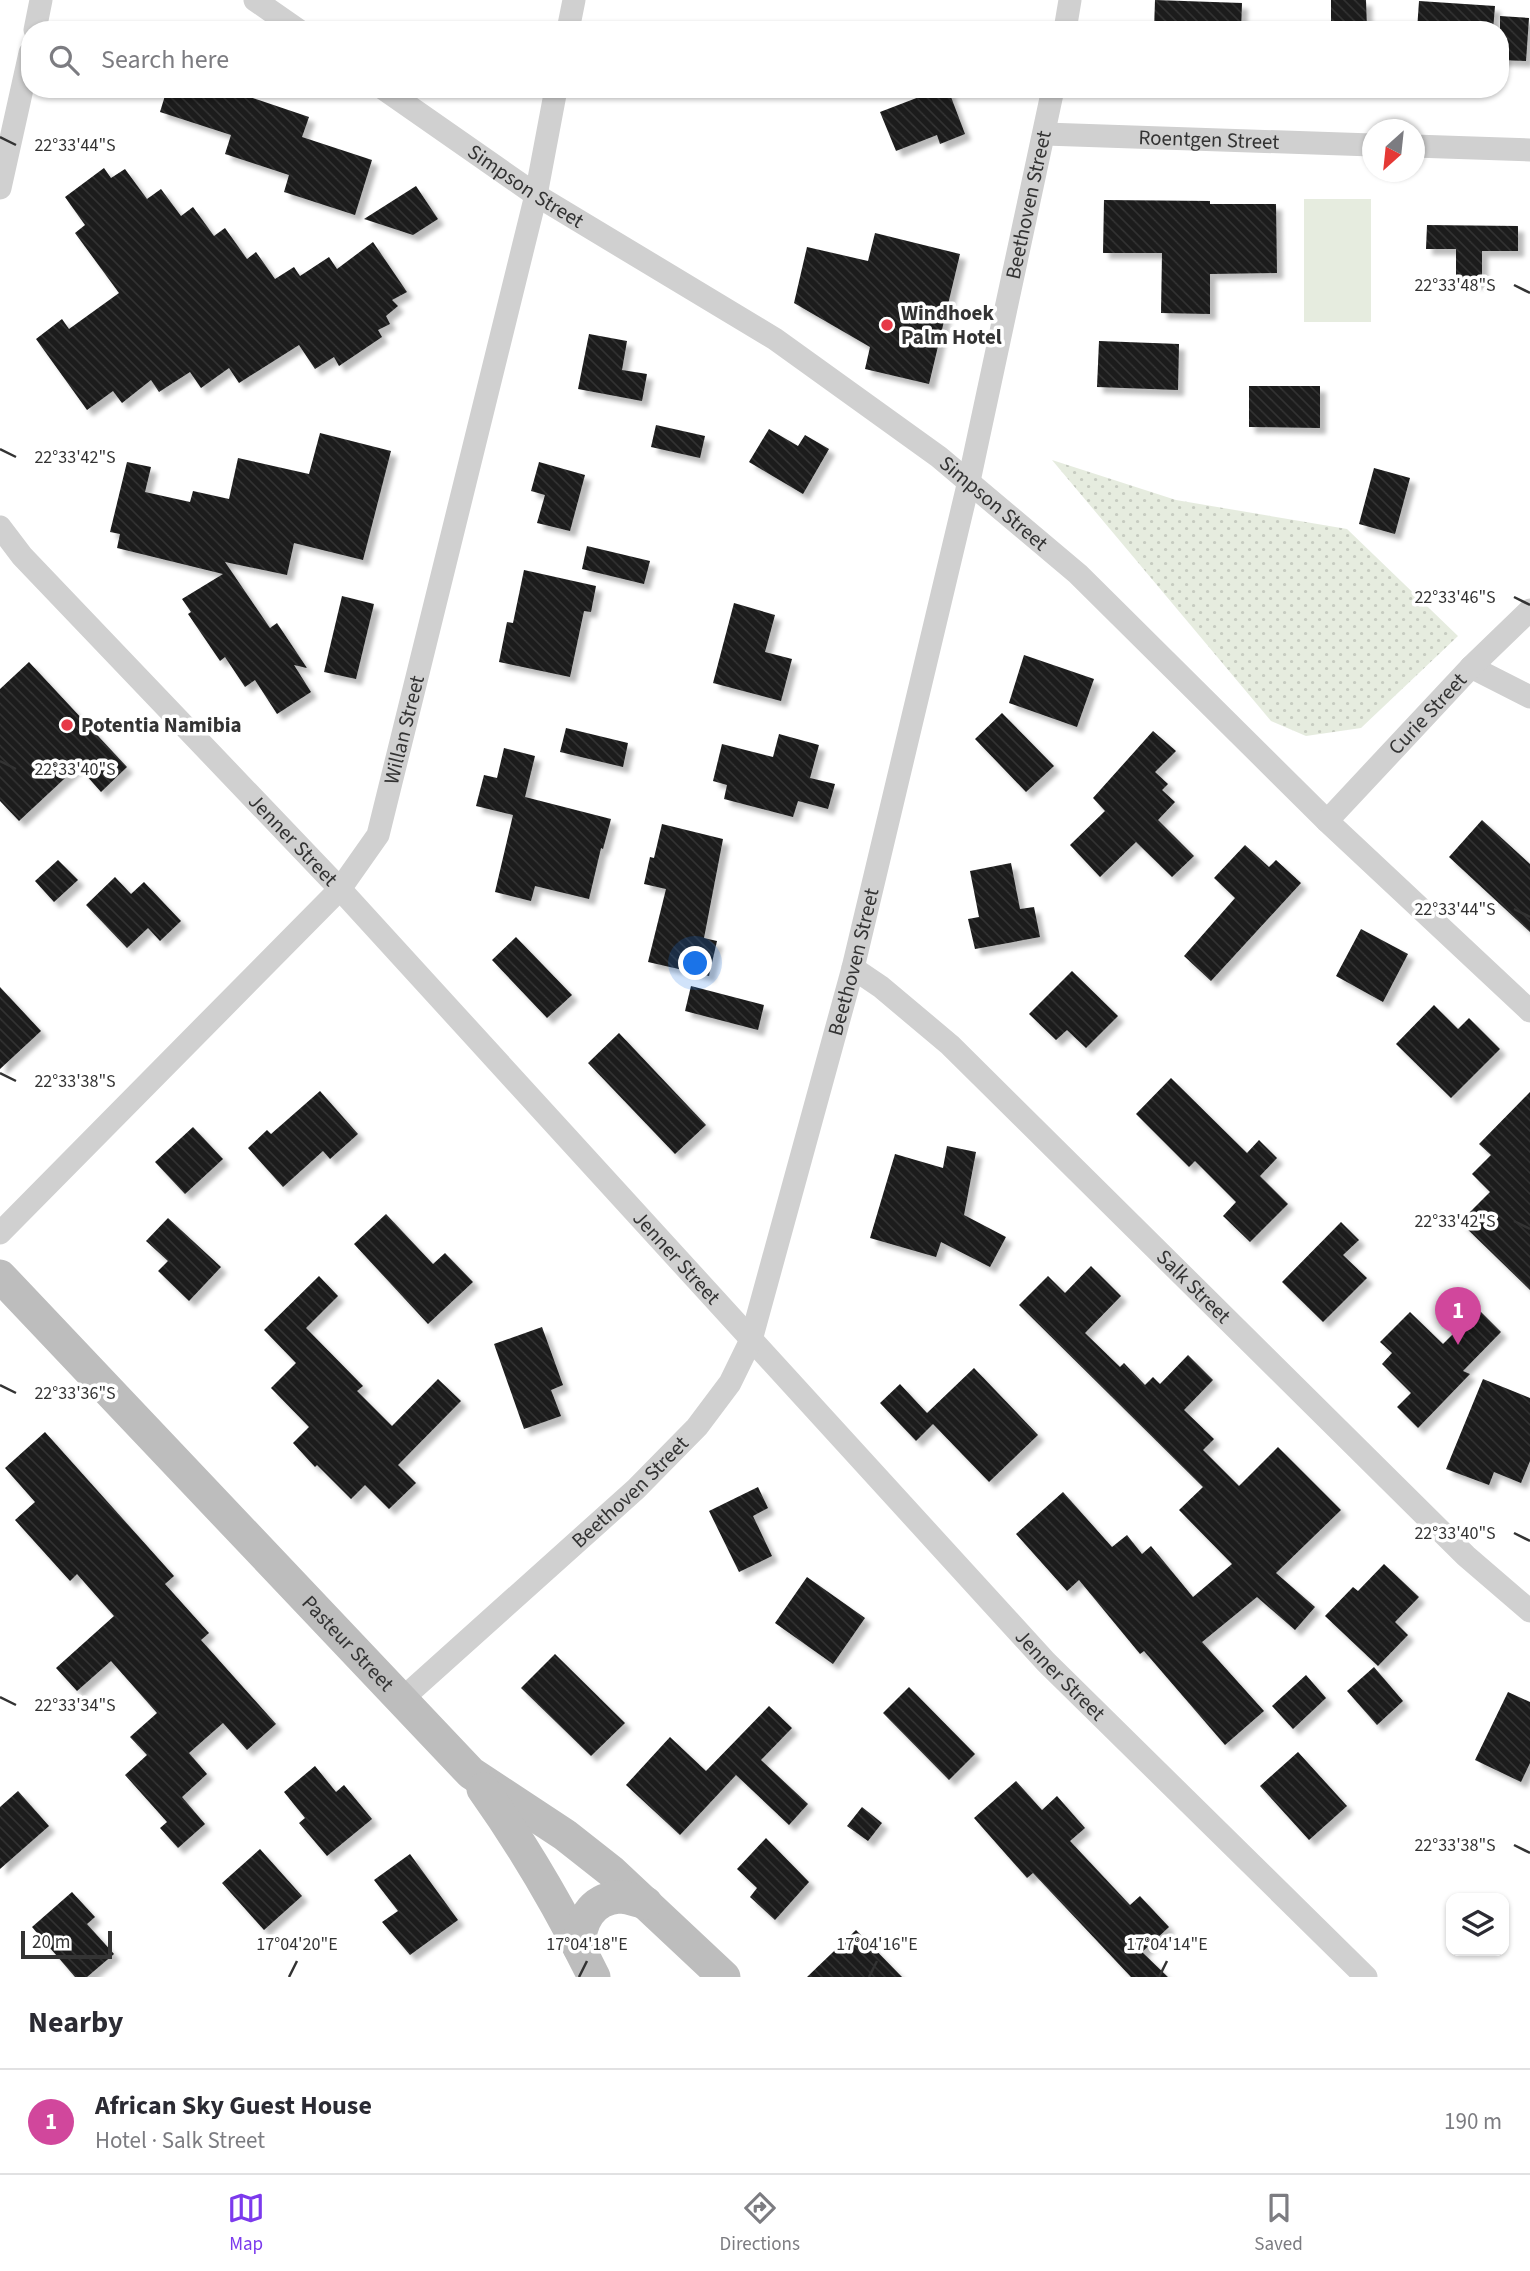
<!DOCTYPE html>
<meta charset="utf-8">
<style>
body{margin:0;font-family:"Source Sans 3",sans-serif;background:#f2f2f3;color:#2b2b33}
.controls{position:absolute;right:21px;bottom:21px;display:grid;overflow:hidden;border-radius:14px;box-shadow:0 2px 5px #0004}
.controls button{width:63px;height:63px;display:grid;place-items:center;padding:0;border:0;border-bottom:2px solid #e1e1e2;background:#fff;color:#2b2b33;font:35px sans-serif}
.compass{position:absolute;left:1362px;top:119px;width:63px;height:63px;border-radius:50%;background:#fff;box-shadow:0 2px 5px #0004;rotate:207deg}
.scale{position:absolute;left:21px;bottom:18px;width:91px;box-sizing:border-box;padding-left:7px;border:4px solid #333;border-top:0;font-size:19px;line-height:24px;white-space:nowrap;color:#333;-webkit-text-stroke:5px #fff;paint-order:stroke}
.you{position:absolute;left:696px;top:964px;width:24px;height:24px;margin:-18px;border:5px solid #fff;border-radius:50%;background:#1a73e8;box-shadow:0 0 0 10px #1a73e833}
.badge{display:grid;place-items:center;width:46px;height:46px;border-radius:50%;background:#7c3aed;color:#fff;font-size:23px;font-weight:700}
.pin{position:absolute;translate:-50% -58px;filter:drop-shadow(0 2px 4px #0008)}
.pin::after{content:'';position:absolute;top:37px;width:24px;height:21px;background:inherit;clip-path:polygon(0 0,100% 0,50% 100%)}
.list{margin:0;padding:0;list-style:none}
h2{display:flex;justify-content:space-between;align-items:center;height:91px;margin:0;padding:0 28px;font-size:30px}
h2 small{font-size:23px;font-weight:400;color:#7c7c81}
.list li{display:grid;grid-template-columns:46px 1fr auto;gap:21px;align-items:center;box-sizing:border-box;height:105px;padding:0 28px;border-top:2px solid #e1e1e2}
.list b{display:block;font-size:26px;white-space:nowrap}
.list p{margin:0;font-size:23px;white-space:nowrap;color:#7c7c81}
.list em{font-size:23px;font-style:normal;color:#7c7c81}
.icon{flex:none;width:38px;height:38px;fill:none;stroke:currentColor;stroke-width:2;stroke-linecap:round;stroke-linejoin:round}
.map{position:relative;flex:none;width:1530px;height:1977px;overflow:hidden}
.search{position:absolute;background:#fff;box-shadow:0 2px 5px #0004;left:21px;right:21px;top:21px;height:77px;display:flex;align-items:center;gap:18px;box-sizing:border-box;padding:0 24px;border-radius:28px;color:#7c7c81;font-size:26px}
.sheet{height:196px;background:#fff}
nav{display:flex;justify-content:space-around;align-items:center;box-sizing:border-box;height:98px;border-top:2px solid #e1e1e2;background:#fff;font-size:19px;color:#7c7c81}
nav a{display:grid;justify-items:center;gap:4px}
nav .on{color:#7c3aed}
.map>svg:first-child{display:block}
</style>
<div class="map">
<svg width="1530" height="1977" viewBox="0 0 1530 1977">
<defs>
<pattern id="grass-dots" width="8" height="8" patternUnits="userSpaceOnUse" patternTransform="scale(1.75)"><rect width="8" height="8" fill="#e6ecdf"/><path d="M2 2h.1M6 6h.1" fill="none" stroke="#c6cbc0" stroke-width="1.8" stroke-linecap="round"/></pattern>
<pattern id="building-back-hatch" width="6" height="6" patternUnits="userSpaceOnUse" patternTransform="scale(1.75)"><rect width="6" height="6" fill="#1a1a1a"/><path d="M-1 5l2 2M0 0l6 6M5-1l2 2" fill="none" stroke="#333"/></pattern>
<filter id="shadow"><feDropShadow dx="6" dy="6" stdDeviation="2" flood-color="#0004"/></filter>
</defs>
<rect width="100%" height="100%" fill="#fff"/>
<path fill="url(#grass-dots)" d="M1052,460L1176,500L1347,529L1458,636L1361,728L1306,736L1271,721Z"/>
<path fill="#e6ecdf" d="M1304,199H1371V322H1304Z"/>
<path fill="url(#building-back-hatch)" filter="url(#shadow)" d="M1155,0L1242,3L1241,30H1154Z
M1331,0H1366L1367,29L1331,28Z
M1419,1L1495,6L1493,30H1417Z
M1500,16L1529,18L1526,61L1500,60Z
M167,89H246L244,95L309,117L302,137L372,160L355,215L284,192L289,175L225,154L231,135L160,112Z
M940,89H948L965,134L940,144L937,135L896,151L880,112Z
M104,168L111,178L125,169L147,199L161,189L181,216L193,207L214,236L225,228L247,259L256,252L275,279L294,267L300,276L329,257L337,269L373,242L407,292L392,300L398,306L386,316L390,324L378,330L382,337L339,366L334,357L315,369L299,345L239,383L229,368L201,388L190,372L159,392L151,380L122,403L113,391L87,410L36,339L62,319L69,329L119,293L75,233L85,225L65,197Z
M416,186L438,219L413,235L364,219Z
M1104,200L1210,201V204H1276L1277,273L1210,274V314L1161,313L1162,253H1103Z
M1427,225L1518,226V251H1482V283L1456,282V249H1426Z
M875,233L960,254L929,384L865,369L870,347L794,303L807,247L868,261Z
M589,334L627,341L622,370L647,374L642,401L578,389Z
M1099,341L1179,344L1178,390L1097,387Z
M1249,386H1320V428L1249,427Z
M656,425L705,436L700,458L651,447Z
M769,429L798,446L805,435L829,449L803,494L749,462Z
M320,433L391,451L363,560L294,543L287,575L225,562L270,628L277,623L307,668L294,665L311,692L277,714L255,680L245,687L225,657L220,661L188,614L191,612L182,599L223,574L117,548L120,534L110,532L127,462L151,467L145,492L190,502L193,491L229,499L238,458L309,474Z
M539,462L585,475L570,531L537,523L545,495L531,491Z
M1374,468L1410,478L1395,534L1359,524Z
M587,546L650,561L644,584L582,569Z
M524,570L596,586L591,612L584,611L570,677L499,662L507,622L513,623Z
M342,596L374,604L356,679L324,672Z
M734,603L775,615L765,652L792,659L781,701L713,683Z
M1024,655L1094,679L1077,727L1009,703Z
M29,662L127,767L101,792L78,766L19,821L0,801V689Z
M1002,713L1054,766L1026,792L975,739Z
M566,728L628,743L623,767L560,752Z
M1153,731L1176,751L1155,772L1168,784L1162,790L1175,802L1158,820L1194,856L1172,877L1136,842L1100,877L1070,845L1105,811L1093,798Z
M779,734L819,745L810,778L835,784L828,809L798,801L793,817L724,799L727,785L713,781L722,744L773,757Z
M504,748L535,756L525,797L611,819L603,849L601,848L589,899L535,886L531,901L495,892L513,815L476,806L484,775L497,778Z
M1482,820L1530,864V932L1449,857Z
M662,824L723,839L704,938L717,941L709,976L648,962L666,889L644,884L650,857L654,858Z
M1245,845L1269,867L1276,860L1301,883L1211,981L1184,956L1235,898L1214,878Z
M58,860L78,880L54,902L35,881Z
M1011,863L1020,909L1034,907L1040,937L975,949L968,919L979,917L970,871Z
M115,877L131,894L144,882L181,921L160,941L148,928L127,948L86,905Z
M1361,929L1408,954L1383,1002L1336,976Z
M516,937L572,995L547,1018L492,960Z
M1072,971L1118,1016L1086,1048L1067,1030L1056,1040L1029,1014Z
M691,986L764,1005L758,1030L685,1011Z
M0,987L41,1031L0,1069Z
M1434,1005L1458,1029L1469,1018L1500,1049L1451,1098L1396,1044Z
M619,1033L706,1125L675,1154L588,1063Z
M1171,1078L1247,1153L1259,1140L1277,1158L1260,1176L1288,1204L1250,1242L1223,1216L1236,1202L1195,1161L1189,1167L1136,1114Z
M320,1091L358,1134L330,1159L323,1151L283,1187L248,1148L267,1130L271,1134Z
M1530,1092V1290L1460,1222L1490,1192L1472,1174L1491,1155L1479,1144Z
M193,1127L223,1159L185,1194L155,1162Z
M947,1146L976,1152L964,1215L1006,1237L990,1267L941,1242L936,1257L870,1238L895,1154L943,1168Z
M386,1214L433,1264L445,1253L473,1282L428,1324L354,1244Z
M168,1218L221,1267L189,1301L158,1271L168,1261L146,1241Z
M1341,1222L1359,1240L1343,1255L1367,1278L1323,1322L1282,1282Z
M1091,1266L1121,1296L1085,1333L1120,1367L1124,1363L1145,1385L1153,1377L1160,1384L1188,1355L1213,1380L1184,1410L1214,1439L1203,1450L1239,1486L1278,1447L1341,1510L1276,1573L1315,1607L1295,1630L1257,1597L1202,1642L1264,1711L1225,1745L1144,1651L1140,1654L1079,1580L1067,1591L1016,1534L1063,1492L1112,1547L1127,1535L1142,1554L1151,1546L1193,1597L1232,1564L1179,1510L1203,1487L1019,1305L1048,1276L1065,1293Z
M319,1276L338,1296L306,1328L363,1386L357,1391L392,1426L438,1379L461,1401L398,1465L416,1483L389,1509L365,1485L351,1499L317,1465L315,1467L293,1443L309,1427L271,1388L296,1363L264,1330Z
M1478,1309L1501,1332L1463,1371L1470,1374L1418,1428L1397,1407L1411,1393L1382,1364L1392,1353L1380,1342L1410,1312L1443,1344Z
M542,1327L563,1385L551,1390L561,1416L524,1429L494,1344Z
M974,1368L1038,1435L989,1482L933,1424L916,1441L880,1403L900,1384L927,1413Z
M1483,1379L1530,1398V1461L1521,1483L1494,1472L1489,1485L1446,1469Z
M45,1432L174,1576L165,1584L209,1633L201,1640L276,1724L247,1750L223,1723L189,1753L207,1774L182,1797L205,1824L178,1848L160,1828L167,1822L125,1775L147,1755L130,1737L157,1713L111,1661L77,1691L56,1668L114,1616L77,1574L70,1581L15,1520L35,1502L5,1468Z
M758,1487L768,1508L753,1516L772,1556L739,1572L709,1511Z
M1384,1564L1419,1597L1395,1622L1408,1635L1378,1666L1325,1616L1353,1587L1358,1591Z
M807,1577L865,1618L833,1664L775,1623Z
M555,1654L625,1723L591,1756L521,1688Z
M1374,1667L1403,1701L1377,1725L1347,1691Z
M1306,1675L1326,1698L1293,1729L1272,1706Z
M909,1687L975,1754L949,1780L883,1713Z
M1508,1692L1530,1702V1763L1521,1782L1475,1760Z
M769,1706L792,1728L761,1760L808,1804L789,1825L736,1775L680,1835L626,1785L670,1737L706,1771Z
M1298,1752L1347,1806L1309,1840L1260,1786Z
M315,1766L336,1792L344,1785L372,1819L327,1856L299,1823L305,1818L284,1792Z
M1016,1781L1042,1810L1057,1796L1085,1828L1070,1841L1130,1905L1140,1896L1169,1927L1142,1952L1168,1977H1131L1033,1873L1027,1878L974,1818Z
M18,1791L49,1826L0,1869V1807Z
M862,1807L882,1823L868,1841L847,1826Z
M766,1838L809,1882L775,1920L750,1897L757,1888L737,1869Z
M260,1849L302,1896L264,1930L222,1883Z
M410,1854L458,1920L410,1955L382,1922L398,1911L374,1880Z
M72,1892L95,1917L87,1924L114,1954L87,1977H75L32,1927Z
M856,1930L902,1977H807Z"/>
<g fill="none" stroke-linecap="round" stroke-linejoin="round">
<g stroke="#d0d0d0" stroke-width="23">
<path d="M255,0L298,30"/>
<path d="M35,30L41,0"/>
<path d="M568,30L574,0"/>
<path d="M1065,30L1070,0"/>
<path id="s1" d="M384,89L536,195L775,339L939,457L1078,574L1327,821L1530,1011"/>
<path id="s2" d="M1045,134L1372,145"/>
<path d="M1414,146L1530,150"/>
<path d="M0,188L30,53"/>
<path id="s3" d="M0,527L22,556L340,889L1046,1662L1366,1977"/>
<path d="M1471,667L1530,697"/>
<path id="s4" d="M1327,821L1471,667L1530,610"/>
<path id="s5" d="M853,968L881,987L950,1045L1466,1556L1530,1611"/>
<path id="s6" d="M0,1233L340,889L378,835L536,195L556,89"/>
<path id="s7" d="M402,1699L636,1489L697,1427L730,1383L751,1340L853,968L969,481L1053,89"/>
</g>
<g stroke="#bdbdbd" stroke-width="33">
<path id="s8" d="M0,1276L471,1773L565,1835L612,1872L724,1977"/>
<path d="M483,1789C525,1848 562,1912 594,1977"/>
<path d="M579,1947C580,1923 590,1899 619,1897C627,1897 638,1901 646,1903"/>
</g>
</g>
<path fill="none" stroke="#333" stroke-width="2.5" d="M0,137L16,145M1514,285L1530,293M0,449L16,457M1514,597L1530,605M0,761L16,769M1514,909L1530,917M0,1073L16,1081M1514,1221L1530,1229M0,1385L16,1393M1514,1533L1530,1541M0,1697L16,1705M1514,1845L1530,1853M289,1977L297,1961M579,1977L587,1961M869,1977L877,1961M1159,1977L1167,1961"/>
<g fill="#e63946" stroke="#fff" stroke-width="2.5">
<circle cx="887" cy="325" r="7"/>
<circle cx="67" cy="725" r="7"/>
</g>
<g text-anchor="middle" stroke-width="7" stroke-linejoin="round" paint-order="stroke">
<g font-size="21" fill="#333" stroke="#fff">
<text dy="7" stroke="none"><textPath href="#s2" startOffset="164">Roentgen Street</textPath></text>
<text dy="7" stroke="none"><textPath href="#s1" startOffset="172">Simpson Street</textPath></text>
<text dy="7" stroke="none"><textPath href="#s7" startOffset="1673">Beethoven Street</textPath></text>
<text dy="7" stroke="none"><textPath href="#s1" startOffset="738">Simpson Street</textPath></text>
<text dy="7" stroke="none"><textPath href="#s4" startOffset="147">Curie Street</textPath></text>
<text dy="7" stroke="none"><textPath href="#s6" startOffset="658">Willan Street</textPath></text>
<text dy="7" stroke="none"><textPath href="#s3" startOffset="429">Jenner Street</textPath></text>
<text dy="7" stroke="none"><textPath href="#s7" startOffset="896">Beethoven Street</textPath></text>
<text dy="7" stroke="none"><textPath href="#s3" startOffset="996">Jenner Street</textPath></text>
<text dy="7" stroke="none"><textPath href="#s5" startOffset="467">Salk Street</textPath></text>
<text dy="7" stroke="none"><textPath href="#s7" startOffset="308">Beethoven Street</textPath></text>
<text dy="7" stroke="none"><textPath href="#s8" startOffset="506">Pasteur Street</textPath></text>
<text dy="7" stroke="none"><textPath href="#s3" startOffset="1563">Jenner Street</textPath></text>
</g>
<g font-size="21" font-weight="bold" fill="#333" stroke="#fff" text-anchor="start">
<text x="901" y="320">Windhoek<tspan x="901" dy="24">Palm Hotel</tspan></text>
<text x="81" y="732">Potentia Namibia</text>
</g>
</g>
<g font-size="18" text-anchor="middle" fill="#333" stroke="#fff" stroke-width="7" stroke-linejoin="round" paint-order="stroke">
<text x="75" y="151">22°33'44"S</text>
<text x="1455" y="291">22°33'48"S</text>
<text x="75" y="463">22°33'42"S</text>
<text x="1455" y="603">22°33'46"S</text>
<text x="75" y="775">22°33'40"S</text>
<text x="1455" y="915">22°33'44"S</text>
<text x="75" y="1087">22°33'38"S</text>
<text x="1455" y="1227">22°33'42"S</text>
<text x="75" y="1399">22°33'36"S</text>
<text x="1455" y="1539">22°33'40"S</text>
<text x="75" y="1711">22°33'34"S</text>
<text x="1455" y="1851">22°33'38"S</text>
<text x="297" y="1950">17°04'20"E</text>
<text x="587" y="1950">17°04'18"E</text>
<text x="877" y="1950">17°04'16"E</text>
<text x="1167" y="1950">17°04'14"E</text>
</g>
</svg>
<div class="controls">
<button><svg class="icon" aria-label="layers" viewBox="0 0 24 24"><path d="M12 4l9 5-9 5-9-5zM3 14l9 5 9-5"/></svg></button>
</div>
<svg class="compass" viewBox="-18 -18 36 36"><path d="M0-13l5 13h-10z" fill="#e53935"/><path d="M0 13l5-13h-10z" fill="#7c7c81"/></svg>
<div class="scale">20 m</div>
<div class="you"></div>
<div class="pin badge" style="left:1458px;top:1345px;background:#d1479c">1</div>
<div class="search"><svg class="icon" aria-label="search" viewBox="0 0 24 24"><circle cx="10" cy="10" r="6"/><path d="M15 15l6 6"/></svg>Search here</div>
</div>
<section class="sheet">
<h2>Nearby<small></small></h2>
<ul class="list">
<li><span class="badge" style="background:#d1479c">1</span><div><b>African Sky Guest House</b><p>Hotel · Salk Street</p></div><em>190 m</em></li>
</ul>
</section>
<nav>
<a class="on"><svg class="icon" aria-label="map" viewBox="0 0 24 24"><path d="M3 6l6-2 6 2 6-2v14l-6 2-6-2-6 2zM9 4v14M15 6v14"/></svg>Map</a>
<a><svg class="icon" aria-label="directions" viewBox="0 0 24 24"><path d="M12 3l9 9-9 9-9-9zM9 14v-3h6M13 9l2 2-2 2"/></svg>Directions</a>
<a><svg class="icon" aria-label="saved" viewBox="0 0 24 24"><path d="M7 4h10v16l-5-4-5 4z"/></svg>Saved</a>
</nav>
